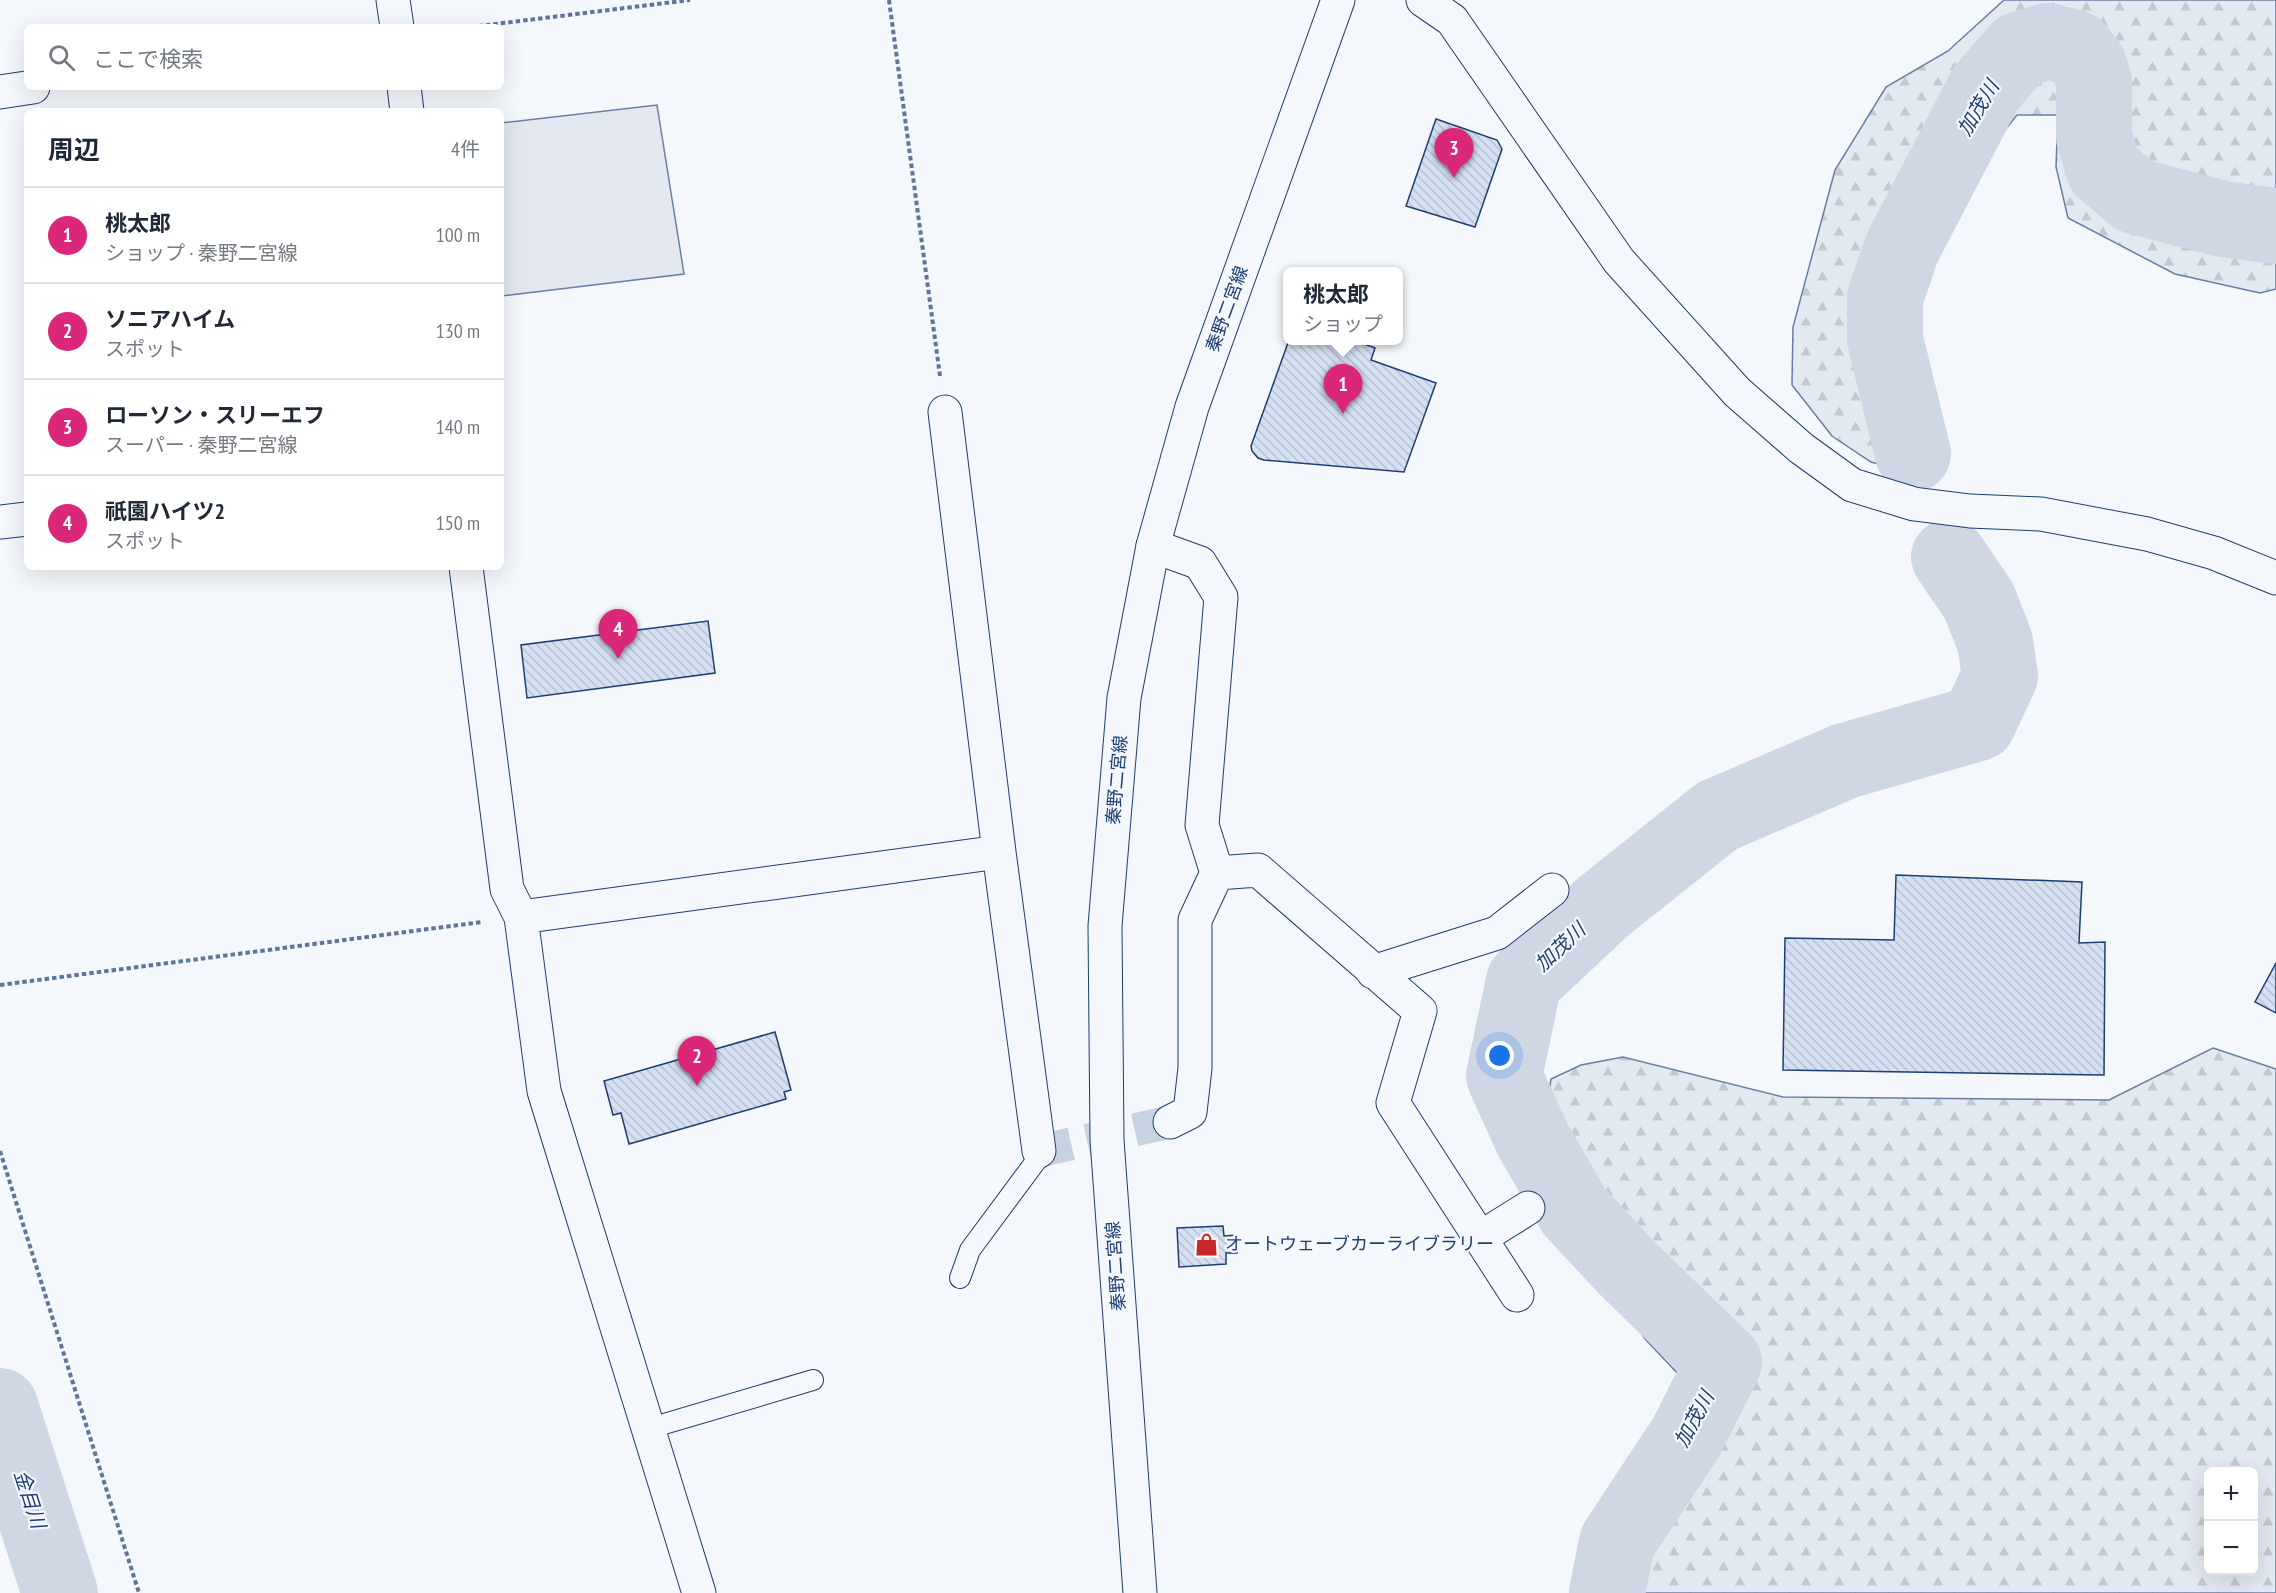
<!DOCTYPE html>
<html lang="ja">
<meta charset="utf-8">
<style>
body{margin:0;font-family:"PT Sans Narrow","Noto Sans JP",sans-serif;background:#f6f6f7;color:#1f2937}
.controls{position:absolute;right:18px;bottom:18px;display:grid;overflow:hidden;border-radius:9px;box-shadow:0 6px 24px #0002}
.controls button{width:54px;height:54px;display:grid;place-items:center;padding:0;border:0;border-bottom:2px solid #e0e1e3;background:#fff;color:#1f2937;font:30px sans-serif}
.you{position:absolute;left:1500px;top:1056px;width:21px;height:21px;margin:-15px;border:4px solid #fff;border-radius:50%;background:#1a73e8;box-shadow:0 0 0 9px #1a73e833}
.badge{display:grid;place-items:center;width:39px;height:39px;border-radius:50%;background:#db2777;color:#fff;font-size:20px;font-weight:700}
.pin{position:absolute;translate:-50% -50px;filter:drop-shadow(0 2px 3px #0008)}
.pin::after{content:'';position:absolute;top:32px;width:21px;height:18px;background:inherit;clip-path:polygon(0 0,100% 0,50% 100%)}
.popup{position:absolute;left:1283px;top:267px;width:120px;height:78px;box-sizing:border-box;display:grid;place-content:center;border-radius:9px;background:#fff;filter:drop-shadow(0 2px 4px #0005);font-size:20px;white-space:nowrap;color:#747a83}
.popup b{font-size:22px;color:#1f2937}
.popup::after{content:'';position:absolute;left:50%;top:100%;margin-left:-12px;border:12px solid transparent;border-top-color:#fff}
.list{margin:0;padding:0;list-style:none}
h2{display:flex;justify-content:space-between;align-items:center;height:78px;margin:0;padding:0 24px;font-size:26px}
h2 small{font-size:20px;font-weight:400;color:#747a83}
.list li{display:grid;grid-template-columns:39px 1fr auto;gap:18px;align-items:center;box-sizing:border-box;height:96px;padding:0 24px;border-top:2px solid #e0e1e3}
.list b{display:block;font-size:22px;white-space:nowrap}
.list p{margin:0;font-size:20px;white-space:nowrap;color:#747a83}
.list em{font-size:20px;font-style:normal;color:#747a83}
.icon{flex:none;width:33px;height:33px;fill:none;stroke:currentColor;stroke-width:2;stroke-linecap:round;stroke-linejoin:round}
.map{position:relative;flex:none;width:2276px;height:1593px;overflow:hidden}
.search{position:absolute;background:#fff;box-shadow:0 6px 24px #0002;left:24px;top:24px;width:480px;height:66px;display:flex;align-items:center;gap:15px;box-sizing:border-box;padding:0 21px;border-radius:9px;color:#747a83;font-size:22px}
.panel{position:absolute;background:#fff;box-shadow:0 6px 24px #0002;left:24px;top:108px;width:480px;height:462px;border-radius:9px}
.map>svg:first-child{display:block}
</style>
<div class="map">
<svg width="2276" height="1593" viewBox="0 0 2276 1593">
<defs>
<pattern id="forest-firs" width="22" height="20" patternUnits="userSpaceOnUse" patternTransform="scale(1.5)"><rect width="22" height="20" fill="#e3e9f0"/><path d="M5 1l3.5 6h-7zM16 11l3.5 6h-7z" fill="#c2c9d1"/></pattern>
<pattern id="building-back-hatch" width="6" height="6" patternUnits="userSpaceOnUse" patternTransform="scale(1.5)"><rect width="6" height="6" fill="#d5e0f0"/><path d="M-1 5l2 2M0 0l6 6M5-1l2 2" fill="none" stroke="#b6c1d1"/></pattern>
</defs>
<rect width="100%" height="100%" fill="#f4f7fb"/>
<path fill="url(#forest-firs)" stroke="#687fa3" stroke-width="1.5" fill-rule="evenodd" d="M2004,0H2276V289L2260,293L2175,274L2068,218L2056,167L2058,115H2017L1922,234L1904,283L1910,333L1908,371L1937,426L1938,458L1909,472L1871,462L1832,436L1792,385L1793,327L1835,170L1886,87L1948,51Z
M2213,1048L2276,1069V1593H1640L1682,1378L1646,1340L1602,1277L1551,1188L1543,1126L1551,1079L1581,1065L1623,1057L1783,1097L2109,1100ZM2208,1472H2254V1570H2208Z"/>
<path fill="#e3e8f0" stroke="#687fa3" stroke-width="1.5" d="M657,105L684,274L501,296V123Z"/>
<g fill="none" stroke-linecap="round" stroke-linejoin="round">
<path stroke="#cfd7e4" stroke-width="76" d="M1913,454L1885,339V298L1902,248L1985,89L2019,50L2048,41L2075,48L2089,65L2094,81V137L2104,170L2135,196L2223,219L2276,226
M0,1406L60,1593
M1607,1593L1617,1542L1687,1436L1724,1362L1626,1267L1574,1211L1532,1138L1504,1076L1524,981L1603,907L1717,816L1845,761L1978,723L2000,676L1995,642L1979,601L1949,557"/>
</g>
<path fill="url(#building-back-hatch)" stroke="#1d3f73" stroke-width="1.5" d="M1436,119L1497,140L1502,149L1475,227L1406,206Z
M1289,340H1353L1375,348L1371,360L1436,383L1404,472L1264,460L1258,458L1252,451L1251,446Z
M708,621L715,673L527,698L521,645Z
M1896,875L2082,882L2079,943L2105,942L2104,1075L1783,1070L1785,938L1894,940Z
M2276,963V1013L2255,1002Z
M775,1032L791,1090L784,1092L786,1099L629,1144L621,1113L613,1115L604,1081Z
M1223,1226L1224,1236L1236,1235L1237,1253H1226V1264L1179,1267L1177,1228Z"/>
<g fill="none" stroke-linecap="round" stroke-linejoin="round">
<path stroke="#c9d2e0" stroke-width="33" stroke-dasharray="33 16" stroke-linecap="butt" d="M1039,1151L1170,1122"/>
<defs>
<path id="service" d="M960,1278L970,1250L1039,1157V1151
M647,1429L813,1380"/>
<path id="minor" d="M393,0L397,27
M404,87L407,111
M0,92L33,87
M945,412L999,852L1039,1151
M0,522L27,519
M1153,546L1200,563L1221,597L1202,825L1217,873L1195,920V1068L1190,1112L1170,1122
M466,567L507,889L521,917L544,1091L699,1593
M1217,873L1258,870L1420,1011L1393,1103L1517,1295
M521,917L999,852
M1373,972L1497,933L1552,890
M1480,1238L1528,1208"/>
<path id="tertiary" d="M1423,0L1452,20L1619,261L1737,392L1801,448L1852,485L1914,504L1970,511L2041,514L2147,534L2214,553L2276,578"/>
<path id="primary" d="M1140,1593L1107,1140L1105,926L1124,698L1153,546L1192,407L1338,0"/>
</defs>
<use href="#service" stroke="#1d3f73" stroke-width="22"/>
<use href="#minor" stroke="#1d3f73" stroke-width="35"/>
<use href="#tertiary" stroke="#1d3f73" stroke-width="35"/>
<use href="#primary" stroke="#1d3f73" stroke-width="35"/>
<path stroke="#5e769c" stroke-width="4" stroke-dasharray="4.5 3" stroke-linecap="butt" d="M889,0L940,376
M471,27L690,0
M0,985L482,922
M0,1151L139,1593"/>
<use href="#service" stroke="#f4f7fb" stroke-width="20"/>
<use href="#minor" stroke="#f4f7fb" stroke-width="33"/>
<use href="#tertiary" stroke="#f4f7fb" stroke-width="33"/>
<use href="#primary" stroke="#f4f7fb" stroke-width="33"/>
</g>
<defs>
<symbol id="shop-bare" viewBox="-9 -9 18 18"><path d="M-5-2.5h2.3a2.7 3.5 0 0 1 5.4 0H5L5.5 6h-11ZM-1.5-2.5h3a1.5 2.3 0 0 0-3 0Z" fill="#c62828" stroke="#f4f7fb" stroke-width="2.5" paint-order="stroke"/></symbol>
</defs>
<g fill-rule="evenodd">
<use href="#shop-bare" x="1190" y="1228" width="33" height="33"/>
</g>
<g text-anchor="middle" stroke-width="4.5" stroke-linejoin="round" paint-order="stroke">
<g font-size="18" fill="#1d3f73" stroke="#f4f7fb">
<text transform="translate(1227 309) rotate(-70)" y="6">秦野二宮線</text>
<text transform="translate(1117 780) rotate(-85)" y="6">秦野二宮線</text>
<text transform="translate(1116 1266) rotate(-94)" y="6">秦野二宮線</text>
</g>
<g font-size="18" fill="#1d3f73" stroke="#f4f7fb" text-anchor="start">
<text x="1225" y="1250">オートウェーブカーライブラリー</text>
</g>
<g font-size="20" font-style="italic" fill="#1d3f73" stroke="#f4f7fb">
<text transform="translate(1978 108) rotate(-59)" y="7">加茂川</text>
<text transform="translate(1560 947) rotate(-43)" y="7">加茂川</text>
<text transform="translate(1694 1419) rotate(-62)" y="7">加茂川</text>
<text transform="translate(30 1499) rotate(72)" y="7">金目川</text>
</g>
</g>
</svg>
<div class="controls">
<button>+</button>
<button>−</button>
</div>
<div class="you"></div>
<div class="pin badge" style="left:1343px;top:414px">1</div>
<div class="popup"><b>桃太郎</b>ショップ</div>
<div class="pin badge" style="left:697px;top:1086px">2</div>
<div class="pin badge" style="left:1454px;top:178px">3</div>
<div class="pin badge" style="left:618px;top:659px">4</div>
<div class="search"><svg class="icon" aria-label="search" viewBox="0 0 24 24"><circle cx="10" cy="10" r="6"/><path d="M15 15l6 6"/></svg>ここで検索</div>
<section class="panel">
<h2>周辺<small>4件</small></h2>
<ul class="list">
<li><span class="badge">1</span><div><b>桃太郎</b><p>ショップ · 秦野二宮線</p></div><em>100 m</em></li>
<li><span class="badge">2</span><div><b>ソニアハイム</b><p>スポット</p></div><em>130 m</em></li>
<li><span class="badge">3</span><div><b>ローソン・スリーエフ</b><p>スーパー · 秦野二宮線</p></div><em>140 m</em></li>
<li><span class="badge">4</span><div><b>祇園ハイツ2</b><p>スポット</p></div><em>150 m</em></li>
</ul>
</section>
</div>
